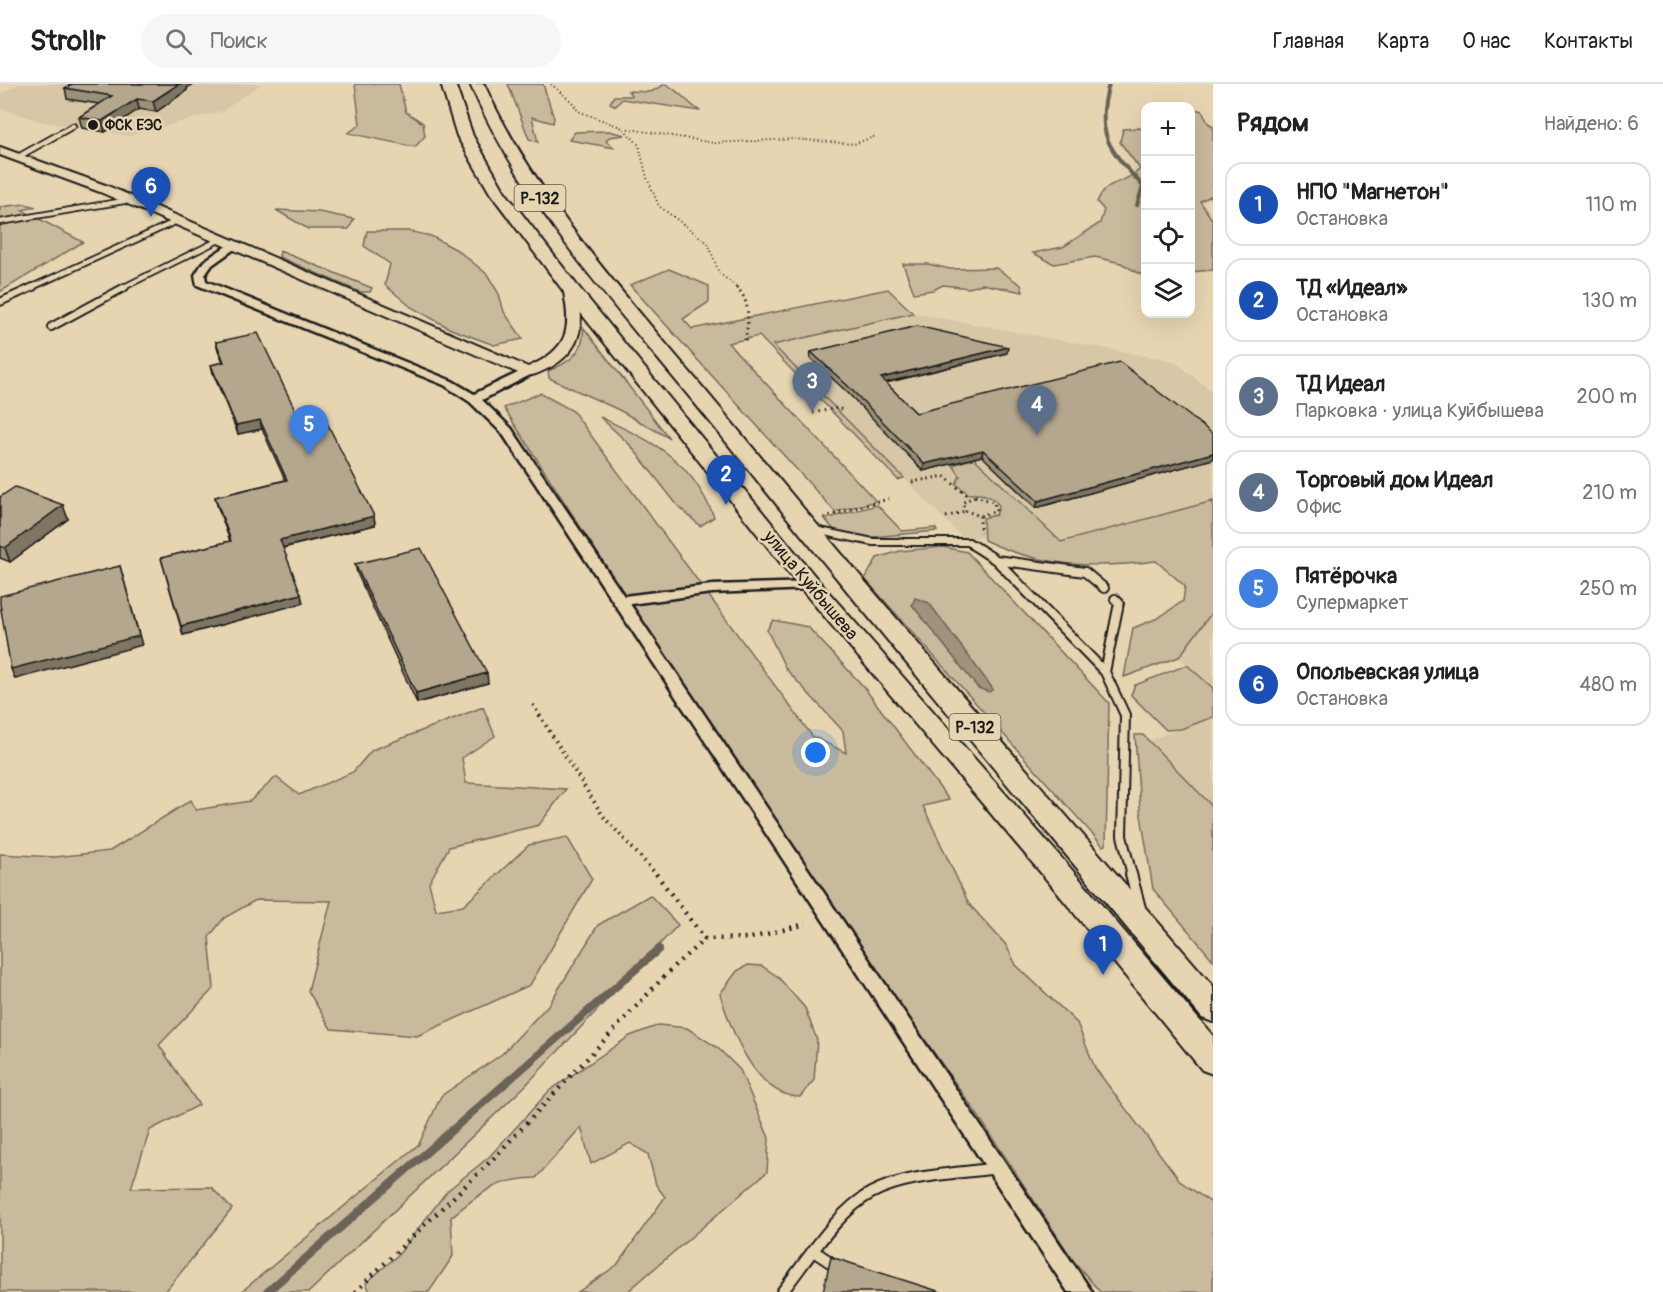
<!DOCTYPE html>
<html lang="ru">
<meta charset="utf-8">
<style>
body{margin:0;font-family:Pangolin,sans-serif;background:#f6f6f6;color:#202124}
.controls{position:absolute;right:18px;top:18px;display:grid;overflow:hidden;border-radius:12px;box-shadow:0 6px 24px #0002}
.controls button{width:54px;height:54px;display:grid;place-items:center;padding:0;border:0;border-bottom:2px solid #e0e0e0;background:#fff;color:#202124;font:30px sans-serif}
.you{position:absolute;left:816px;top:669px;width:21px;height:21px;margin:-15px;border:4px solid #fff;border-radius:50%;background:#1a73e8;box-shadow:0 0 0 9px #1a73e833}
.badge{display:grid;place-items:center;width:39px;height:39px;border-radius:50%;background:#1c1c1c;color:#fff;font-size:20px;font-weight:700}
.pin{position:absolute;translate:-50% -50px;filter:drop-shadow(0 2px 3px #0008)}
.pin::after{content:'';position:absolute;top:32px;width:21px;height:18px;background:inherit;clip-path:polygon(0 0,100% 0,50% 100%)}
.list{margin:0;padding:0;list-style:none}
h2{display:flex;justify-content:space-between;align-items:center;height:78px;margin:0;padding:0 24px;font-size:26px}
h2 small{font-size:20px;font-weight:400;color:#757577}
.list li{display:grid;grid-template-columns:39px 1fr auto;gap:18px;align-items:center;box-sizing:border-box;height:84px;margin:0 12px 12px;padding:0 12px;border:2px solid #e0e0e0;border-radius:18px}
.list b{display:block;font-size:22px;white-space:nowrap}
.list p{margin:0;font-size:20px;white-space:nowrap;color:#757577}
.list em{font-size:20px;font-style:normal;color:#757577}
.icon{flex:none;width:33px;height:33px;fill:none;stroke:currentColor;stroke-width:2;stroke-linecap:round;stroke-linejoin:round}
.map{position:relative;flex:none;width:1213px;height:1208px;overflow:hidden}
header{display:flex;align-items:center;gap:36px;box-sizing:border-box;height:84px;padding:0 30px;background:#fff;border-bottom:2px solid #e0e0e0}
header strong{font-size:28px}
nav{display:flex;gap:33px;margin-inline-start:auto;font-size:21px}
.search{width:420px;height:54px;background:#f6f6f6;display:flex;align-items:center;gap:15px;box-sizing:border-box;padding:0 21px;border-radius:33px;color:#757577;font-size:22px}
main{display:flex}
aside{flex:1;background:#fff}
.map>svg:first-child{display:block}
</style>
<header>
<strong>Strollr</strong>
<div class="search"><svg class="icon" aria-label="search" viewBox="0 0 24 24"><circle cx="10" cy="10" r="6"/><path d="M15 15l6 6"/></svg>Поиск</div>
<nav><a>Главная</a><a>Карта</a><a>О нас</a><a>Контакты</a></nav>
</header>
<main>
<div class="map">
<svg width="1213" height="1208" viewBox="0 0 1213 1208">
<rect width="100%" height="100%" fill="#e7d5b2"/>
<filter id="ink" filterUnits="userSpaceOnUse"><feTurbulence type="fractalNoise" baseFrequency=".0167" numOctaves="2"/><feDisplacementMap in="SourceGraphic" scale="12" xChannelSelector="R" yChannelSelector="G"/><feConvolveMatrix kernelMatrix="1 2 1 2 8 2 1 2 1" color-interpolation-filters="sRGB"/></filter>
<g filter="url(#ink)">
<path fill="#d8c7a7" d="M18,0H261L223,27L128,52L39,37L0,24V10Z
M913,229L1174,277L1213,308V417L1061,458L962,453L772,261Z
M1213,527V604L1179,573Z
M1213,633V723L1149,656Z"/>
<path fill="#caba9d" stroke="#736b5c" stroke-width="1.5" d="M355,0H399L406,28L423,39L425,52L415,63L348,49L360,41Z
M508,0H543L554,34L553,39L532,33L538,58L529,55Z
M665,0C679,6 687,19 700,27L622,15L616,22L610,19L614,12H632L628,7L651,8Z
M1191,24L1202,27L1208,39L1213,42V111L1200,117L1213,137V186L1191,188Z
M1140,44L1146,50L1145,193L1121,179L1095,173L1054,180L1033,169L1063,163L1100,139L1104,126L1097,118C1107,93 1124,102 1140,85L1120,58L1123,45Z
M609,47L625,51L609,53L606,57L615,64L569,56L575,48Z
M25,120L36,123L22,126L83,158L0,208V123Z
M276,126L319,128L354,135L349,145H308Z
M367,147H408L431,152L457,166L487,190L499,210L504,228L523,255L494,261L451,245L411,223L385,201L390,180L364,162Z
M280,167L372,204L370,208H360L279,173Z
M903,180H928L950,185L996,184L1021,201L1023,208L982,200L969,204L943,201L933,206L914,209Z
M669,185L709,202V218L683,235L692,245L888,205L913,229L773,261L904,394L898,396L759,252L728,259L876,417L835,428L630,201Z
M583,243L669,354L619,326L549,294L548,287C569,279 586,267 583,243Z
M540,309L573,327L812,652L846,669L843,647L786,585L767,546L773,536L808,543L863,602L949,716L923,722L969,820L1006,861L1016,881L1077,939L1095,984L1181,1098L1213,1120V1208H1100L1073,1176L979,1033L741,693L504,324Z
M600,333C655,359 690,374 714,433L700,442L678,422L631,362Z
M974,374L1061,458L1213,417V527L1179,573L1124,593L1133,544L1158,534L1183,517L1185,502L1156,477C1096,485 1040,483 984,456L983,434L996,431L999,422C993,411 981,409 969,410L956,400L960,392L953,381Z
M877,421L902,447L935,444L937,447L861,454L835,447L825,435Z
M943,463L967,468L1109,619L1106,761L1103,762L865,495L877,474L900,467Z
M1187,581L1213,604V633L1181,645L1166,646L1131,611L1135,601Z
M483,623L495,652L462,674L466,699L566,705L539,741L449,763L429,799L436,826L463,822L529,761L567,753L592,795L530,901L417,952L331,945L308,907L331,817L256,816L224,834L209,853L214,904L159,961L199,1021L150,1046L131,1104L211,1103L232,1125L165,1208H0V770L55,773L110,767L191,716L196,726L250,717L276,693L299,711L353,688L372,666Z
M1135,651H1143L1213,723V876L1153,805L1140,725Z
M650,811L678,841L525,1002L309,1208H241L419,1060L441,1012L502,970L550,919L598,841Z
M748,881L762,882L778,893L805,924L817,956L814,996L800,1013C755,1012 731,946 720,910L737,887Z
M659,941L687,944L718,964L740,986L769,1054L767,1088L627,1208H578L617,1181L665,1113L656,1101L648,1070L630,1059L591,1080L581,1043L536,1094C496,1095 482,1108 451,1133L453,1172L429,1208H370L366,1199L399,1170L447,1107L489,1073L549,1007L630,952Z"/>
<path fill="#9f937d" stroke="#6b6356" stroke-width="1.5" d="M915,514L929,519L993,605L989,608L978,604L912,521Z"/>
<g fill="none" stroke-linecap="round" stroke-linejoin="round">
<path stroke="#6b6356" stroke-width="4" d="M1109,0C1095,52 1109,65 1143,102L1137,121"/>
<path stroke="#6b6356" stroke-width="8" d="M267,1208L659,865"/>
<defs>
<path id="service-far3" d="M18,73L73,42
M0,138L130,116
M30,204L179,136
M122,204L221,155"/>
<path id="service-far2" d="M0,218L33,203
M51,243L125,203
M815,446L873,458H969L974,463"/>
<path id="service-far1" d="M973,461L996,476L1105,588L1125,631L1122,752L1132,791
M996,476L1085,488L1104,504
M1105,588L1119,519L1115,515"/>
<path id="service" d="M1131,790L1140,824
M815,1168L839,1184
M782,1208C806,1178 837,1127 871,1109C907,1090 957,1090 997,1084"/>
<path id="minor" d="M231,159L240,161L212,181L205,191L206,197L452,297L474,310L524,286H532V290L482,316L511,344L624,512L712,501L815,498L817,501L810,505L712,509L630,520L1092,1208H1068L502,349L470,318L444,301L197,201L195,191L204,177Z"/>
<path id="tertiary" d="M0,63L108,102L528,283C569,265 572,245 563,204L565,201L570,200L577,204C585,238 583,266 549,284C541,288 532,293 523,291L100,108L0,71Z"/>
<path id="trunk" d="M441,0H455L473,52L505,108L576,200L818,496L1072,786L1213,952V990L1202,986L1052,802L802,506L564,208L490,109L457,52Z
M470,0H484C540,123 635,221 720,324C881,520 1048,710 1213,902V938L1202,934C1039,738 874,543 715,344C627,235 527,130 470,0Z"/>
</defs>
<use href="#service-far3" stroke="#1c1c1c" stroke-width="8"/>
<use href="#service-far2" stroke="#1c1c1c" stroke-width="10"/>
<use href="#service-far1" stroke="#1c1c1c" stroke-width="12"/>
<use href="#service" stroke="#1c1c1c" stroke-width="14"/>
<use href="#minor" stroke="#1c1c1c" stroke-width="5"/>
<use href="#tertiary" stroke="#1c1c1c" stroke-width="4"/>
<use href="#trunk" stroke="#1c1c1c" stroke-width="4"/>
<path stroke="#1c1c1c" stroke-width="2" stroke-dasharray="1 3" stroke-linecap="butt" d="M551,0L572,18L578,27L623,44L639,61L647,94L659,122L708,159L719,189L738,204
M624,44L714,59L793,55L854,60L876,52"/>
<path stroke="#1c1c1c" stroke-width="3" stroke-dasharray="1.5 4" stroke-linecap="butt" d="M736,203C752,217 748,240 745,259
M813,329L837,324L843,326
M912,398L944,392L969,413
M975,412L994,418L996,427L980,432L966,427L962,419Z
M980,432V449
M824,433L892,414
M946,433L965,427"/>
<path stroke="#1c1c1c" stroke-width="4" stroke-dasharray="1.5 4.5" stroke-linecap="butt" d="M533,621L603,732L657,791"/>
<path stroke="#1c1c1c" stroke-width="4.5" stroke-dasharray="2 6" stroke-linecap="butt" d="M656,790L705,855
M355,1208L492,1076L674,882L705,855L751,854L806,840"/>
<use href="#service-far3" stroke="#e7d5b2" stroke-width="4.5"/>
<use href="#service-far2" stroke="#e7d5b2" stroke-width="6"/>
<use href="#service-far1" stroke="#e7d5b2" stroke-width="8"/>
<use href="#service" stroke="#e7d5b2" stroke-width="10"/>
<use href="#minor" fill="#e7d5b2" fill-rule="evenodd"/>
<use href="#tertiary" fill="#e7d5b2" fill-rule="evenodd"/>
<use href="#trunk" fill="#e7d5b2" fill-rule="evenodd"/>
</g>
<path fill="#9b9079" stroke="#1c1c1c" stroke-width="1.5" d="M72,0H193L187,4V6L156,28L139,25L105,48L82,44L79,33L99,20L67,15L65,4Z
M216,258L301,338L374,432L375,441L283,464L303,519L183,551L161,474L230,457L217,421L215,413L285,396L262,345L238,350L213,289L211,281L223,278L218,266Z
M811,268L1007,269L886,299L916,329L1213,350V375L1036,424L982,372L923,387L847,308L810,274Z
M0,413L68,435L10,478L0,474Z
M355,480L488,599L417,619L357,489Z"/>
<path fill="#7e7563" stroke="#1c1c1c" stroke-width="1.5" d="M179,0H193L187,4V6L156,28L153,17Z
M137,15L139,25L105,48L102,37Z
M1008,263L1007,269L880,300L881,294Z
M260,336L262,345L238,350L236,341Z
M983,366L982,372L923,387L924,380Z
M1213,369V375L1036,424L1038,417Z
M63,421L68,435L10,478L5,464Z
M374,432L375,441L281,464L280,456Z
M120,482L142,561L15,595L11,585Z
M301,510L303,519L183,551L181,542Z
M487,589L488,599L417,619L416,609Z"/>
<path fill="#b4a78d" stroke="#1c1c1c" stroke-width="1.5" d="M72,0H179L153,17L137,15L102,37L79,33L112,12L65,4Z
M917,242L1008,263L881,294L916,329L1120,278L1213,350V369L1038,417L983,366L924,380L848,302L811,268Z
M258,249L301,338L324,333L374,432L280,456L301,510L181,542L161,474L231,457L215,413L287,396L260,336L236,341L211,281L224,278L216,258Z
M15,403L63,421L5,464L0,462V413Z
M421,464L487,589L416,609L355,480Z
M120,482L139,552L11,585L0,520V512Z
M831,1173L941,1208H823Z"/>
</g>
<circle fill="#1c1c1c" stroke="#e7d5b2" stroke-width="2" cx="93" cy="41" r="6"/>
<g text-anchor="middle" stroke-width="5" stroke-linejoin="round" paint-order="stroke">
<g font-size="15" font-weight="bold" fill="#1c1c1c" stroke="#e7d5b2" text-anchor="start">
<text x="105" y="46">ФСК ЕЭС</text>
</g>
<g fill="#e7d5b2" stroke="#595449" stroke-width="1.5">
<rect x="514.5" y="101" width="51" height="26" rx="4.5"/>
<rect x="949.5" y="630" width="51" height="26" rx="4.5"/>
</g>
<g font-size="16" font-weight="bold" fill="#1c1c1c">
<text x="540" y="120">Р-132</text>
<text x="975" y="649">Р-132</text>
</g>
<g font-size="18" fill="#1c1c1c" stroke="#e7d5b2">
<text transform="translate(811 501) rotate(50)" y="6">улица Куйбышева</text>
</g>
</g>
</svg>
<div class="controls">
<button>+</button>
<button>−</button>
<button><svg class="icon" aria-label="locate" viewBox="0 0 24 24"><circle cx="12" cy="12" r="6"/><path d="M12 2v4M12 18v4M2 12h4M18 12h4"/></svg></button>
<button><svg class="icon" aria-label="layers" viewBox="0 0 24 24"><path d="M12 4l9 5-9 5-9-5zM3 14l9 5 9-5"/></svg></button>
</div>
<div class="you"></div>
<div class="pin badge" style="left:1103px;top:891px;background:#1a4fb4">1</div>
<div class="pin badge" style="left:726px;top:421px;background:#1a4fb4">2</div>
<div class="pin badge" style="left:812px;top:328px;background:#5c6f8a">3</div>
<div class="pin badge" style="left:1037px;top:351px;background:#5c6f8a">4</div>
<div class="pin badge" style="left:309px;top:371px;background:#3f7fe0">5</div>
<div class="pin badge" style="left:151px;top:133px;background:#1a4fb4">6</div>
</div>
<aside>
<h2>Рядом<small>Найдено: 6</small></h2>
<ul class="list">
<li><span class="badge" style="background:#1a4fb4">1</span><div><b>НПО &quot;Магнетон&quot;</b><p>Остановка</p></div><em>110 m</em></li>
<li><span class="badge" style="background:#1a4fb4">2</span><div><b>ТД «Идеал»</b><p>Остановка</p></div><em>130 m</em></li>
<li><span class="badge" style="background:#5c6f8a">3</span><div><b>ТД Идеал</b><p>Парковка · улица Куйбышева</p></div><em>200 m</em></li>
<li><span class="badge" style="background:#5c6f8a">4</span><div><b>Торговый дом Идеал</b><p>Офис</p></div><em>210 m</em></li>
<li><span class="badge" style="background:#3f7fe0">5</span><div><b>Пятёрочка</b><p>Супермаркет</p></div><em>250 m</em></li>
<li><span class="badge" style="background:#1a4fb4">6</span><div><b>Опольевская улица</b><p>Остановка</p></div><em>480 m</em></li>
</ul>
</aside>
</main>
